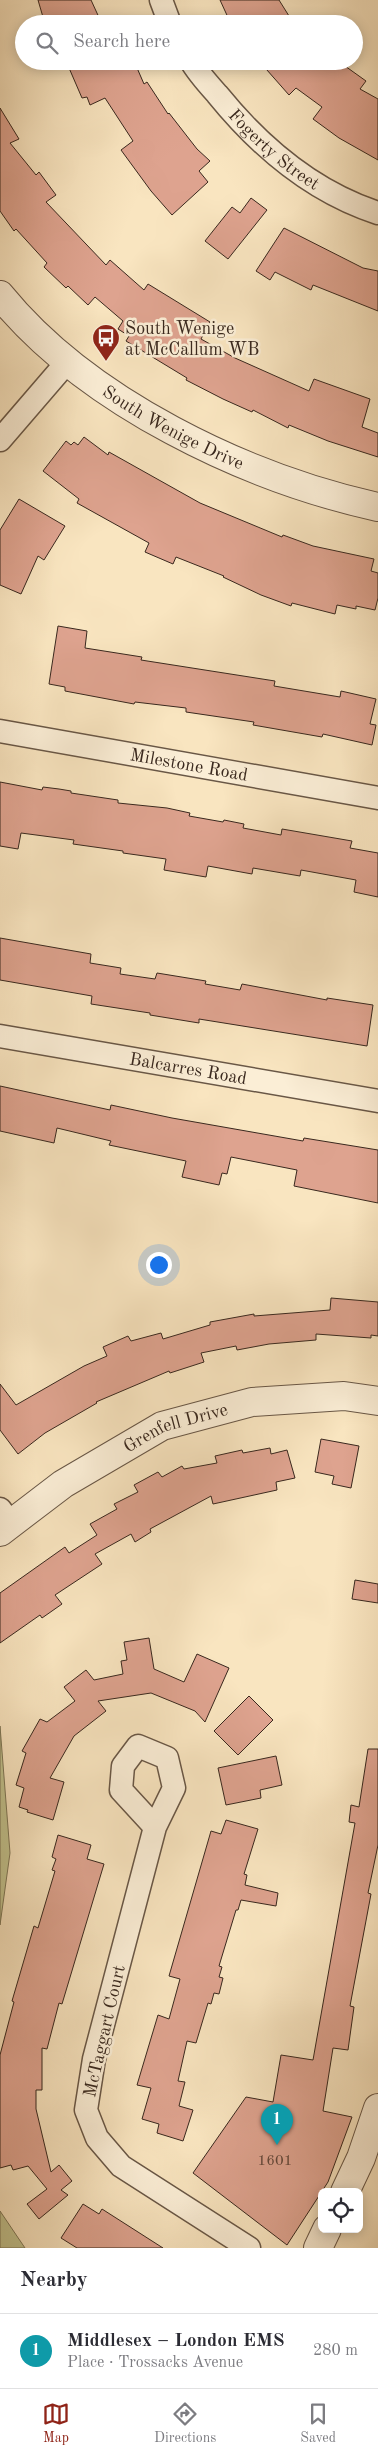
<!DOCTYPE html>
<meta charset="utf-8">
<style>
body{margin:0;font-family:"Old Standard TT",serif;background:#f2f2f3;color:#2b2b33}
.controls{position:absolute;right:15px;bottom:15px;display:grid;overflow:hidden;border-radius:8px;box-shadow:0 2px 12px #0003}
.controls button{width:45px;height:45px;display:grid;place-items:center;padding:0;border:0;border-bottom:1px solid #e1e1e2;background:#fff;color:#2b2b33;font:25px sans-serif}
.you{position:absolute;left:158px;top:1264px;width:18px;height:18px;margin:-12px;border:4px solid #fff;border-radius:50%;background:#1a73e8;box-shadow:0 0 0 8px #1a73e833}
.badge{display:grid;place-items:center;width:32px;height:32px;border-radius:50%;background:#8f2418;color:#fff;font-size:16px;font-weight:700}
.pin{position:absolute;translate:-50% -41px;filter:drop-shadow(0 1px 2px #0008)}
.pin::after{content:'';position:absolute;top:26px;width:18px;height:15px;background:inherit;clip-path:polygon(0 0,100% 0,50% 100%)}
.list{margin:0;padding:0;list-style:none}
h2{display:flex;justify-content:space-between;align-items:center;height:65px;margin:0;padding:0 20px;font-size:21px}
h2 small{font-size:16px;font-weight:400;color:#7c7c81}
.list li{display:grid;grid-template-columns:32px 1fr auto;gap:15px;align-items:center;box-sizing:border-box;height:75px;padding:0 20px;border-top:1px solid #e1e1e2}
.list b{display:block;font-size:19px;white-space:nowrap}
.list p{margin:0;font-size:16px;white-space:nowrap;color:#7c7c81}
.list em{font-size:16px;font-style:normal;color:#7c7c81}
.icon{flex:none;width:28px;height:28px;fill:none;stroke:currentColor;stroke-width:2;stroke-linecap:round;stroke-linejoin:round}
.map{position:relative;flex:none;width:378px;height:2248px;overflow:hidden}
.search{position:absolute;background:#fff;box-shadow:0 2px 12px #0003;left:15px;right:15px;top:15px;height:55px;display:flex;align-items:center;gap:12px;box-sizing:border-box;padding:0 18px;border-radius:28px;color:#7c7c81;font-size:19px}
.sheet{height:140px;background:#fff}
nav{display:flex;justify-content:space-around;align-items:center;box-sizing:border-box;height:70px;border-top:1px solid #e1e1e2;background:#fff;font-size:14px;color:#7c7c81}
nav a{display:grid;justify-items:center;gap:2px}
nav .on{color:#8f2418}
.map>svg:first-child{display:block}
</style>
<div class="map">
<svg width="378" height="2248" viewBox="0 0 378 2248">
<rect width="100%" height="100%" fill="#f9e5c0"/>
<filter id="stains"><feTurbulence type="fractalNoise" baseFrequency=".004" numOctaves="4"/><feColorMatrix values="0 0 0 0 .2 0 0 0 0 .09 0 0 0 0 .02 0 0 0 .5 -.17"/></filter>
<radialGradient id="worn" r=".72"><stop offset=".6" stop-color="#630" stop-opacity="0"/><stop offset="1" stop-color="#630" stop-opacity=".3"/></radialGradient>
<path fill="#c2c38f" stroke="#7e7656" d="M0,1726L10,1853L0,1925Z
M0,2211L25,2248H0Z"/>
<path fill="#dea38f" stroke="#39281e" d="M38,0H91L102,24H45Z
M220,0H279L294,24H231Z
M66,61H134L144,84L147,82L168,114L169,113L197,149L210,161L199,171L208,182L172,215L151,191L121,150L133,141L105,98L90,105L87,97L82,98Z
M259,61H338L366,81L360,89L378,99V160L339,138L313,119L322,107L296,88L289,95Z
M0,108L19,139L10,143L36,175L39,172L56,195L46,202L106,265L110,260L144,290L148,284L210,322L201,339L235,358L309,391L314,379L370,399L362,427L378,433V457L328,441L289,425L288,428L253,410L252,412L223,399L186,380L187,378L126,341L129,336L118,329L123,321L95,297L88,305L68,286L66,288L44,267L47,263L16,229L14,231L0,211Z
M251,198L267,210L228,259L205,241L232,207L240,213Z
M284,228L363,268L378,271V311L313,285L311,290L275,272L270,280L256,271Z
M84,437L108,455L109,452L200,503L282,537L283,535L313,546L374,559L371,571L378,573V598L375,610L356,606V609L337,605L335,614L292,603L291,606L261,595L223,577L224,576L176,557L173,564L145,552L149,543L77,503L79,499L43,471L66,441L71,445L74,442L78,445Z
M19,499L65,526L44,560L38,556L21,594L0,585V530Z
M58,626L87,631L85,648L142,657L141,660L275,681L274,686L340,697L341,691L376,699L370,724L376,725L372,745L323,734L322,737L253,725L254,722L186,712V708L135,702L134,704L65,691V687L49,684Z
M0,782L42,790L43,787L59,789L71,791V793L118,800V803L167,808L190,813L189,816L223,822L224,820L244,824L243,828L281,835L282,829L352,841L350,848L378,853V897L354,892L356,880L301,870L300,876L253,868L252,874L208,866L206,877L164,870L166,859L123,853V851L73,844L74,840L21,833L18,849L0,846Z
M0,938L91,954L90,963L121,968L120,974L155,979L157,973L206,981L205,984L240,990L242,984L327,1000V998L373,1005L367,1046L199,1019V1023L150,1015V1013L91,1004L92,996L0,980Z
M0,1086L110,1110L111,1105L172,1118L303,1141L304,1138L378,1150V1203L294,1186L297,1170L231,1157L227,1174L222,1173L219,1185L182,1177L186,1161L109,1145L111,1141L57,1128L54,1143L0,1131Z
M331,1298L378,1302V1336L371,1335V1338L316,1334V1340L269,1344L237,1350L236,1346L201,1353L204,1362L170,1373L169,1371L96,1402L97,1403L45,1433L18,1454L0,1430V1384L16,1405L84,1366L107,1356L103,1347L128,1336L131,1341L161,1333L163,1339L210,1325V1322L254,1314V1316L330,1310Z
M321,1439L359,1446L351,1488L332,1484L334,1476L315,1472Z
M270,1448L271,1454L287,1450L295,1478L276,1482L277,1490L213,1504L211,1496L150,1529L151,1532L135,1542L131,1534L95,1554L102,1564L55,1595L62,1604L42,1618L40,1615L0,1643V1593L65,1547L69,1553L97,1535L90,1524L117,1509L114,1504L138,1492L134,1485L158,1472L162,1477L182,1466L184,1469L217,1463L215,1456L242,1450L243,1453Z
M355,1580L378,1584V1603L352,1599Z
M149,1638L154,1669L184,1682L197,1654L229,1668L205,1722L195,1711L151,1693L98,1701L106,1711L74,1736L50,1778L64,1782L53,1820L27,1812L28,1810L19,1807L24,1788L16,1785L26,1753L22,1751L40,1719L47,1722L75,1701L64,1687L86,1670L94,1680L123,1674L121,1661L127,1660L124,1642Z
M249,1696L273,1720L238,1755L214,1731Z
M368,1749H378V1845L368,1893L371,1894L350,2006L354,2007L348,2050L333,2048L323,2111L352,2117L328,2182L287,2245L193,2173L246,2097L273,2102L281,2055L313,2060L355,1823L349,1822L351,1805L359,1807Z
M276,1756L282,1785L260,1790L261,1798L226,1805L218,1768Z
M226,1820L258,1829L244,1874L247,1875L245,1885L278,1893L276,1906L241,1900L238,1910H236L219,1966L222,1967L219,1977L223,1978L219,1994L214,1993L211,2004L208,2003L196,2043L187,2041L178,2081L185,2082L179,2106L193,2110L183,2141L157,2133L159,2124L142,2119L151,2088L137,2085L158,2015L169,2019L180,1979L169,1976L211,1831L221,1834Z
M58,1835L91,1845L87,1859L104,1864L62,2004L59,2003L47,2049L42,2048V2090H36V2109L51,2172L59,2165L72,2181L61,2190L68,2195L39,2219L27,2204L47,2189L28,2166L13,2170L11,2165L0,2168V2055L14,2002L12,2001L34,1926L38,1928L55,1871L52,1870L56,1859L52,1857Z
M83,2204L99,2214L102,2209L163,2248H77L61,2238Z"/>
<g fill="none" stroke-linecap="round" stroke-linejoin="round">
<defs>
<g id="minor">
<path d="M161,0L170,24"/>
<path id="s1" d="M191,61C198,73 208,84 217,94C260,147 313,192 378,213"/>
<path d="M0,440L68,361"/>
<path id="s2" d="M0,731L378,798"/>
<path id="s3" d="M0,1036L378,1101"/>
<path d="M0,1509L11,1524"/>
<path d="M155,1827L121,1790L123,1766L138,1746L167,1758L174,1788L155,1827L94,2059L86,2110L97,2138L121,2166L249,2248"/>
</g>
<g id="tertiary">
<path id="s4" d="M0,295C87,402 246,478 378,507"/>
<path id="s5" d="M0,1532L63,1484L162,1426L252,1402L344,1396L378,1401"/>
<path d="M345,2192L361,2158L378,2108"/>
<path d="M318,2248L327,2229"/>
</g>
</defs>
<use href="#minor" stroke="#695746" stroke-width="25"/>
<use href="#tertiary" stroke="#695746" stroke-width="30"/>
<use href="#minor" stroke="#fbeed6" stroke-width="22"/>
<use href="#tertiary" stroke="#fbeed6" stroke-width="28"/>
</g>
<defs>
<symbol id="bus-pin" viewBox="-11 -11 22 30"><path d="M0 17L-7.5 6A9.5 9.5 0 1 1 7.5 6Z" fill="#8f2418" stroke="#fbeed6"/><path d="M-5-6H5V4H4V6H2V4H-2V6H-4V4H-5ZM-3.5-4V0h7V-4ZM-3.5 1.2v1.5H-2V1.2ZM2 1.2v1.5H3.5V1.2Z" fill="#fff"/></symbol>
</defs>
<g fill-rule="evenodd">
<use href="#bus-pin" x="90" y="322" width="32" height="43"/>
</g>
<g text-anchor="middle" stroke-width="5" stroke-linejoin="round" paint-order="stroke">
<g font-size="15" fill="#62473a">
<text x="275" y="2165">1601</text>
</g>
<g font-size="18" fill="#39281e" stroke="#fbeed6">
<text dy="6" stroke="none"><textPath href="#s1" startOffset="122">Fogerty Street</textPath></text>
<text dy="6" stroke="none"><textPath href="#s4" startOffset="220">South Wenige Drive</textPath></text>
<text dy="6" stroke="none"><textPath href="#s2" startOffset="192">Milestone Road</textPath></text>
<text dy="6" stroke="none"><textPath href="#s3" startOffset="191">Balcarres Road</textPath></text>
<text dy="6" stroke="none"><textPath href="#s5" startOffset="206">Grenfell Drive</textPath></text>
<text transform="translate(104 2031) rotate(-77)" y="6">McTaggart Court</text>
</g>
<g font-size="18" fill="#39281e" stroke="#fbeed6" text-anchor="start">
<text x="125" y="334">South Wenige<tspan x="125" dy="21">at McCallum WB</tspan></text>
</g>
</g>
<rect width="100%" height="100%" filter="url(#stains)"/>
<rect width="100%" height="100%" fill="url(#worn)"/>
</svg>
<div class="controls">
<button><svg class="icon" aria-label="locate" viewBox="0 0 24 24"><circle cx="12" cy="12" r="6"/><path d="M12 2v4M12 18v4M2 12h4M18 12h4"/></svg></button>
</div>
<div class="you"></div>
<div class="pin badge" style="left:277px;top:2145px;background:#0f9aa8">1</div>
<div class="search"><svg class="icon" aria-label="search" viewBox="0 0 24 24"><circle cx="10" cy="10" r="6"/><path d="M15 15l6 6"/></svg>Search here</div>
</div>
<section class="sheet">
<h2>Nearby<small></small></h2>
<ul class="list">
<li><span class="badge" style="background:#0f9aa8">1</span><div><b>Middlesex – London EMS</b><p>Place · Trossacks Avenue</p></div><em>280 m</em></li>
</ul>
</section>
<nav>
<a class="on"><svg class="icon" aria-label="map" viewBox="0 0 24 24"><path d="M3 6l6-2 6 2 6-2v14l-6 2-6-2-6 2zM9 4v14M15 6v14"/></svg>Map</a>
<a><svg class="icon" aria-label="directions" viewBox="0 0 24 24"><path d="M12 3l9 9-9 9-9-9zM9 14v-3h6M13 9l2 2-2 2"/></svg>Directions</a>
<a><svg class="icon" aria-label="saved" viewBox="0 0 24 24"><path d="M7 4h10v16l-5-4-5 4z"/></svg>Saved</a>
</nav>
